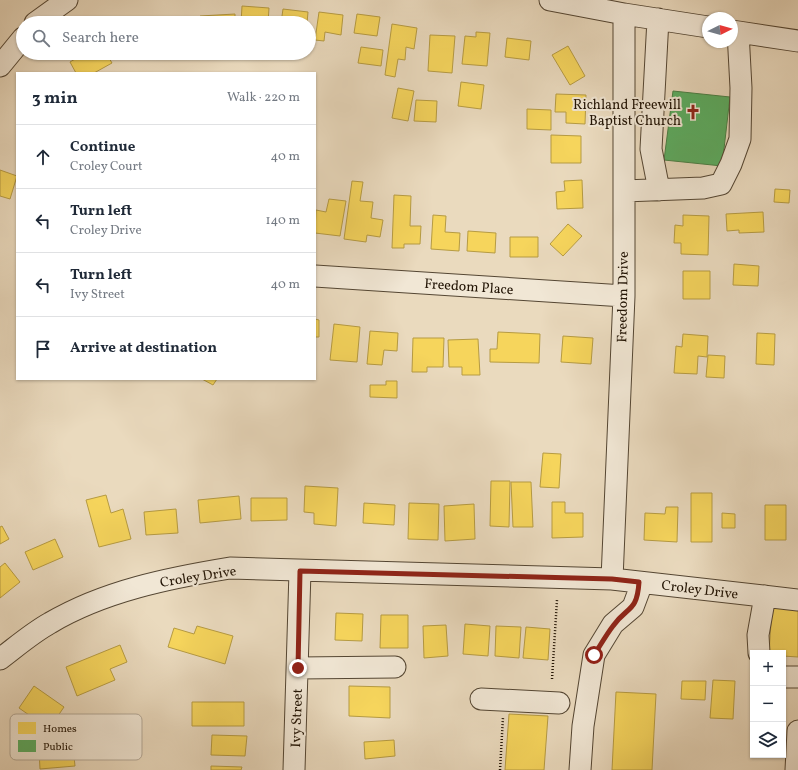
<!DOCTYPE html>
<meta charset="utf-8">
<style>
body{margin:0;font-family:Vollkorn,serif;background:#f2f2f3;color:#1f2937}
.controls{position:absolute;right:12px;bottom:12px;display:grid;overflow:hidden;border-radius:0px;box-shadow:0 1px 3px #0004}
.controls button{width:36px;height:36px;display:grid;place-items:center;padding:0;border:0;border-bottom:1px solid #e0e1e3;background:#fff;color:#1f2937;font:20px sans-serif}
.compass{position:absolute;left:702px;top:12px;width:36px;height:36px;border-radius:50%;background:#fff;box-shadow:0 1px 3px #0004;rotate:85deg}
.stop{position:absolute;width:12px;height:12px;margin:-9px;border:3px solid #8f2418;border-radius:50%;background:#fff}
.stop.end{background:#8f2418;border-color:#fff;box-shadow:0 1px 4px #0008}
.list{margin:0;padding:0;list-style:none}
h2{display:flex;justify-content:space-between;align-items:center;height:52px;margin:0;padding:0 16px;font-size:17px}
h2 small{font-size:13px;font-weight:400;color:#747a83}
.list li{display:grid;grid-template-columns:26px 1fr auto;gap:12px;align-items:center;box-sizing:border-box;height:64px;padding:0 16px;border-top:1px solid #e0e1e3}
.list b{display:block;font-size:15px;white-space:nowrap}
.list p{margin:0;font-size:13px;white-space:nowrap;color:#747a83}
.list em{font-size:13px;font-style:normal;color:#747a83}
.icon{flex:none;width:22px;height:22px;fill:none;stroke:currentColor;stroke-width:2;stroke-linecap:round;stroke-linejoin:round}
.map{position:relative;flex:none;width:798px;height:770px;overflow:hidden}
.search{position:absolute;background:#fff;box-shadow:0 1px 3px #0004;left:16px;top:16px;width:300px;height:44px;display:flex;align-items:center;gap:10px;box-sizing:border-box;padding:0 14px;border-radius:22px;color:#747a83;font-size:15px}
.panel{position:absolute;background:#fff;box-shadow:0 1px 3px #0004;left:16px;top:72px;width:300px;height:308px;border-radius:0px}
.map>svg:first-child{display:block}
</style>
<div class="map">
<svg width="798" height="770" viewBox="0 0 798 770">
<rect width="100%" height="100%" fill="#eadabe"/>
<filter id="stains"><feTurbulence type="fractalNoise" baseFrequency=".005" numOctaves="4"/><feColorMatrix values="0 0 0 0 .2 0 0 0 0 .09 0 0 0 0 .02 0 0 0 .5 -.17"/></filter>
<radialGradient id="worn" r=".72"><stop offset=".6" stop-color="#630" stop-opacity="0"/><stop offset="1" stop-color="#630" stop-opacity=".3"/></radialGradient>
<path fill="#f6d55c" stroke="#b69b42" d="M242,6L269,8L268,23H241Z
M283,9L308,12L307,23H281Z
M319,12L343,15L341,35L325,32L324,41L315,40Z
M235,14V23H201L200,16Z
M357,14L380,17L377,36L354,33Z
M392,24L417,28L414,49L406,47L405,60L398,59L395,77L385,75Z
M476,32L490,33L487,66L462,64L465,36L476,37Z
M430,35L455,36L452,73L428,71Z
M507,38L531,41L529,60L505,57Z
M568,46L585,76L570,85L552,55Z
M361,47L383,50L381,66L358,63Z
M85,53H106L112,63L94,73H76L70,62Z
M461,82L484,85L481,109L458,106Z
M398,88L414,91L408,121L392,118Z
M556,94L586,95L585,124L566,123V112H555Z
M416,100L437,101L436,122L414,121Z
M527,109L551,110V130L527,129Z
M551,135L581,136V163H551Z
M0,170L17,176L10,199L0,196Z
M582,180L583,208L557,209L556,192L565,191L564,181Z
M352,181L363,182L360,201L373,202L371,218L383,220L380,237L367,235L366,242L344,239Z
M775,189L790,190L789,203L774,202Z
M394,195L411,196L410,226H421L420,244H404V248H392Z
M329,199L346,201L340,236L315,233L316,210L326,212Z
M763,212L764,232L739,233V230L727,231L726,214Z
M433,215L446,216L445,232L460,233L459,251L431,249Z
M683,215L709,216L708,255L681,254V243H674L675,225L683,226Z
M568,224L582,236L563,256L550,244Z
M468,231L496,233L495,253L467,251Z
M510,237H538V257H510Z
M734,264L759,266L758,286L733,285Z
M683,271H710V299H683Z
M315,319L319,320V337H315Z
M334,324L360,327L357,362L330,360Z
M370,331L398,333L397,351L384,350L382,365L367,364Z
M498,332L540,334L539,363L490,362V349H497Z
M757,333L775,334L774,365L756,364Z
M683,334L708,336L707,357L698,356L697,374L674,373L676,346L682,347Z
M563,336L593,338L591,364L561,362Z
M413,338H444L443,367H427V372H412Z
M478,339L480,375H462V367H449L448,340Z
M708,355L725,356L724,378L706,377Z
M202,379H217L213,385Z
M386,381H397V398L370,397V385H386Z
M543,453L561,454L559,488L540,487Z
M491,481H510L509,527L490,526Z
M511,482H531L533,527H513Z
M305,486L338,488L336,526L314,524V513L304,512Z
M691,493H712V542H691Z
M106,495L111,513L123,509L131,539L99,547L86,500Z
M239,496L241,519L200,523L198,500Z
M251,498H287V520L251,521Z
M552,502H565V513H583V537L552,538Z
M364,503L395,505L394,525L363,523Z
M409,503L439,504L438,540L408,539Z
M474,504L475,539L445,541L444,506Z
M765,505H786V540H765Z
M666,507H678L677,542L644,540L645,513L665,514Z
M176,509L178,533L146,535L144,512Z
M722,513L735,514V528H722Z
M2,526L9,539L0,544V527Z
M55,539L63,557L33,570L25,552Z
M5,563L20,582L0,598V567Z
M772,608H798V657L783,656V653H769Z
M336,613L363,614L362,641L335,640Z
M381,615H408V648H380Z
M465,624L490,626L488,656L463,654Z
M446,625L448,656L424,658L423,626Z
M197,626L233,636L225,664L168,647L174,628L194,634Z
M496,626L521,627L519,658L495,656Z
M526,627L550,629L548,660L523,658Z
M120,645L127,662L110,669L115,680L77,696L66,667Z
M713,680L735,681L733,719L710,718Z
M682,681H706L705,700L681,699Z
M34,686L64,707L49,729L19,708Z
M349,686L390,687V718L349,716Z
M616,692L656,694L652,770H612Z
M192,702H244V726H192Z
M509,714L548,716L544,770H505Z
M212,735L247,736L245,756L211,755Z
M394,740L395,756L365,759L364,742Z
M73,747L75,766L40,769L39,750Z
M211,766L242,767L241,770H211Z"/>
<path fill="#5aae61" stroke="#498045" d="M673,91L730,97L722,166L664,160Z"/>
<g fill="none" stroke-linecap="round" stroke-linejoin="round">
<defs>
<path id="minor" d="M550,0L624,14L708,27
M658,19L651,149L659,190
M35,23L67,0
M732,31L798,41
M0,66L23,38
M624,191L703,188L721,184L731,164L740,139L741,88L738,32
M315,276L624,296
M612,579L624,296V14
M759,653L758,635L765,596
M0,659C16,647 32,633 50,623C104,591 169,578 230,568L612,579L798,600
M298,668L395,667
M783,677H798
M481,699L559,703
M294,770L300,571
M580,770L583,726L594,655L613,624L633,607L639,591V582
M796,770L798,731"/>
</defs>
<use href="#minor" stroke="#544633" stroke-width="23"/>
<path stroke="#221405" stroke-width="2.5" stroke-dasharray="1 2" stroke-linecap="butt" d="M552,679L557,600
M500,770L503,717"/>
<use href="#minor" stroke="#f1e7d5" stroke-width="21"/>
</g>
<g fill="none" stroke-linecap="round" stroke-linejoin="round">
<path stroke="#8f2418" stroke-width="5" d="M298,668L300,571L612,579L639,582C637,613 627,606 613,626C606,635 600,646 594,655"/>
</g>
<defs>
<symbol id="church-bare" viewBox="-9 -9 18 18"><path d="M-1.2-6h2.4v3.5h3.3v2.4h-3.3V6h-2.4V-.1h-3.3v-2.4h3.3Z" fill="#8f2418" stroke="#f1e7d5" stroke-width="2.5" paint-order="stroke"/></symbol>
</defs>
<g fill-rule="evenodd">
<use href="#church-bare" x="682" y="101" width="22" height="22"/>
</g>
<g text-anchor="middle" stroke-width="4" stroke-linejoin="round" paint-order="stroke">
<g font-size="14" fill="#221405" stroke="#f1e7d5" text-anchor="end">
<text x="681" y="109">Richland Freewill<tspan x="681" dy="16">Baptist Church</tspan></text>
</g>
<g font-size="14" fill="#221405" stroke="#f1e7d5">
<text transform="translate(469 286) rotate(4)" y="5">Freedom Place</text>
<text transform="translate(622 297) rotate(-89)" y="5">Freedom Drive</text>
<text transform="translate(198 576) rotate(-9)" y="5">Croley Drive</text>
<text transform="translate(700 589) rotate(7)" y="5">Croley Drive</text>
<text transform="translate(296 718) rotate(-88)" y="5">Ivy Street</text>
</g>
</g>
<rect x="10" y="714" width="132" height="46" rx="6" fill="#f1e7d5" stroke="#b3a897" stroke-width="1"/>
<rect x="18" y="722" width="18" height="12" fill="#f6d55c"/>
<rect x="18" y="740" width="18" height="12" fill="#5aae61"/>
<g font-size="11" fill="#221405">
<text x="43" y="732">Homes</text>
<text x="43" y="750">Public</text>
</g>
<rect width="100%" height="100%" filter="url(#stains)"/>
<rect width="100%" height="100%" fill="url(#worn)"/>
</svg>
<div class="controls">
<button>+</button>
<button>−</button>
<button><svg class="icon" aria-label="layers" viewBox="0 0 24 24"><path d="M12 4l9 5-9 5-9-5zM3 14l9 5 9-5"/></svg></button>
</div>
<svg class="compass" viewBox="-18 -18 36 36"><path d="M0-13l5 13h-10z" fill="#e53935"/><path d="M0 13l5-13h-10z" fill="#747a83"/></svg>
<div class="stop" style="left:594px;top:655px"></div>
<div class="stop end" style="left:298px;top:668px"></div>
<div class="search"><svg class="icon" aria-label="search" viewBox="0 0 24 24"><circle cx="10" cy="10" r="6"/><path d="M15 15l6 6"/></svg>Search here</div>
<section class="panel">
<h2>3 min<small>Walk · 220 m</small></h2>
<ul class="list">
<li><svg class="icon" aria-label="ahead" viewBox="0 0 24 24"><path d="M12 20V5M6 11l6-6 6 6"/></svg><div><b>Continue</b><p>Croley Court</p></div><em>40 m</em></li>
<li><svg class="icon" aria-label="left" viewBox="0 0 24 24"><path d="M17 20v-9H6M10 6l-5 5 5 5"/></svg><div><b>Turn left</b><p>Croley Drive</p></div><em>140 m</em></li>
<li><svg class="icon" aria-label="left" viewBox="0 0 24 24"><path d="M17 20v-9H6M10 6l-5 5 5 5"/></svg><div><b>Turn left</b><p>Ivy Street</p></div><em>40 m</em></li>
<li><svg class="icon" aria-label="arrive" viewBox="0 0 24 24"><path d="M6 21V4h12l-3 4 3 4H6"/></svg><div><b>Arrive at destination</b></div></li>
</ul>
</section>
</div>
